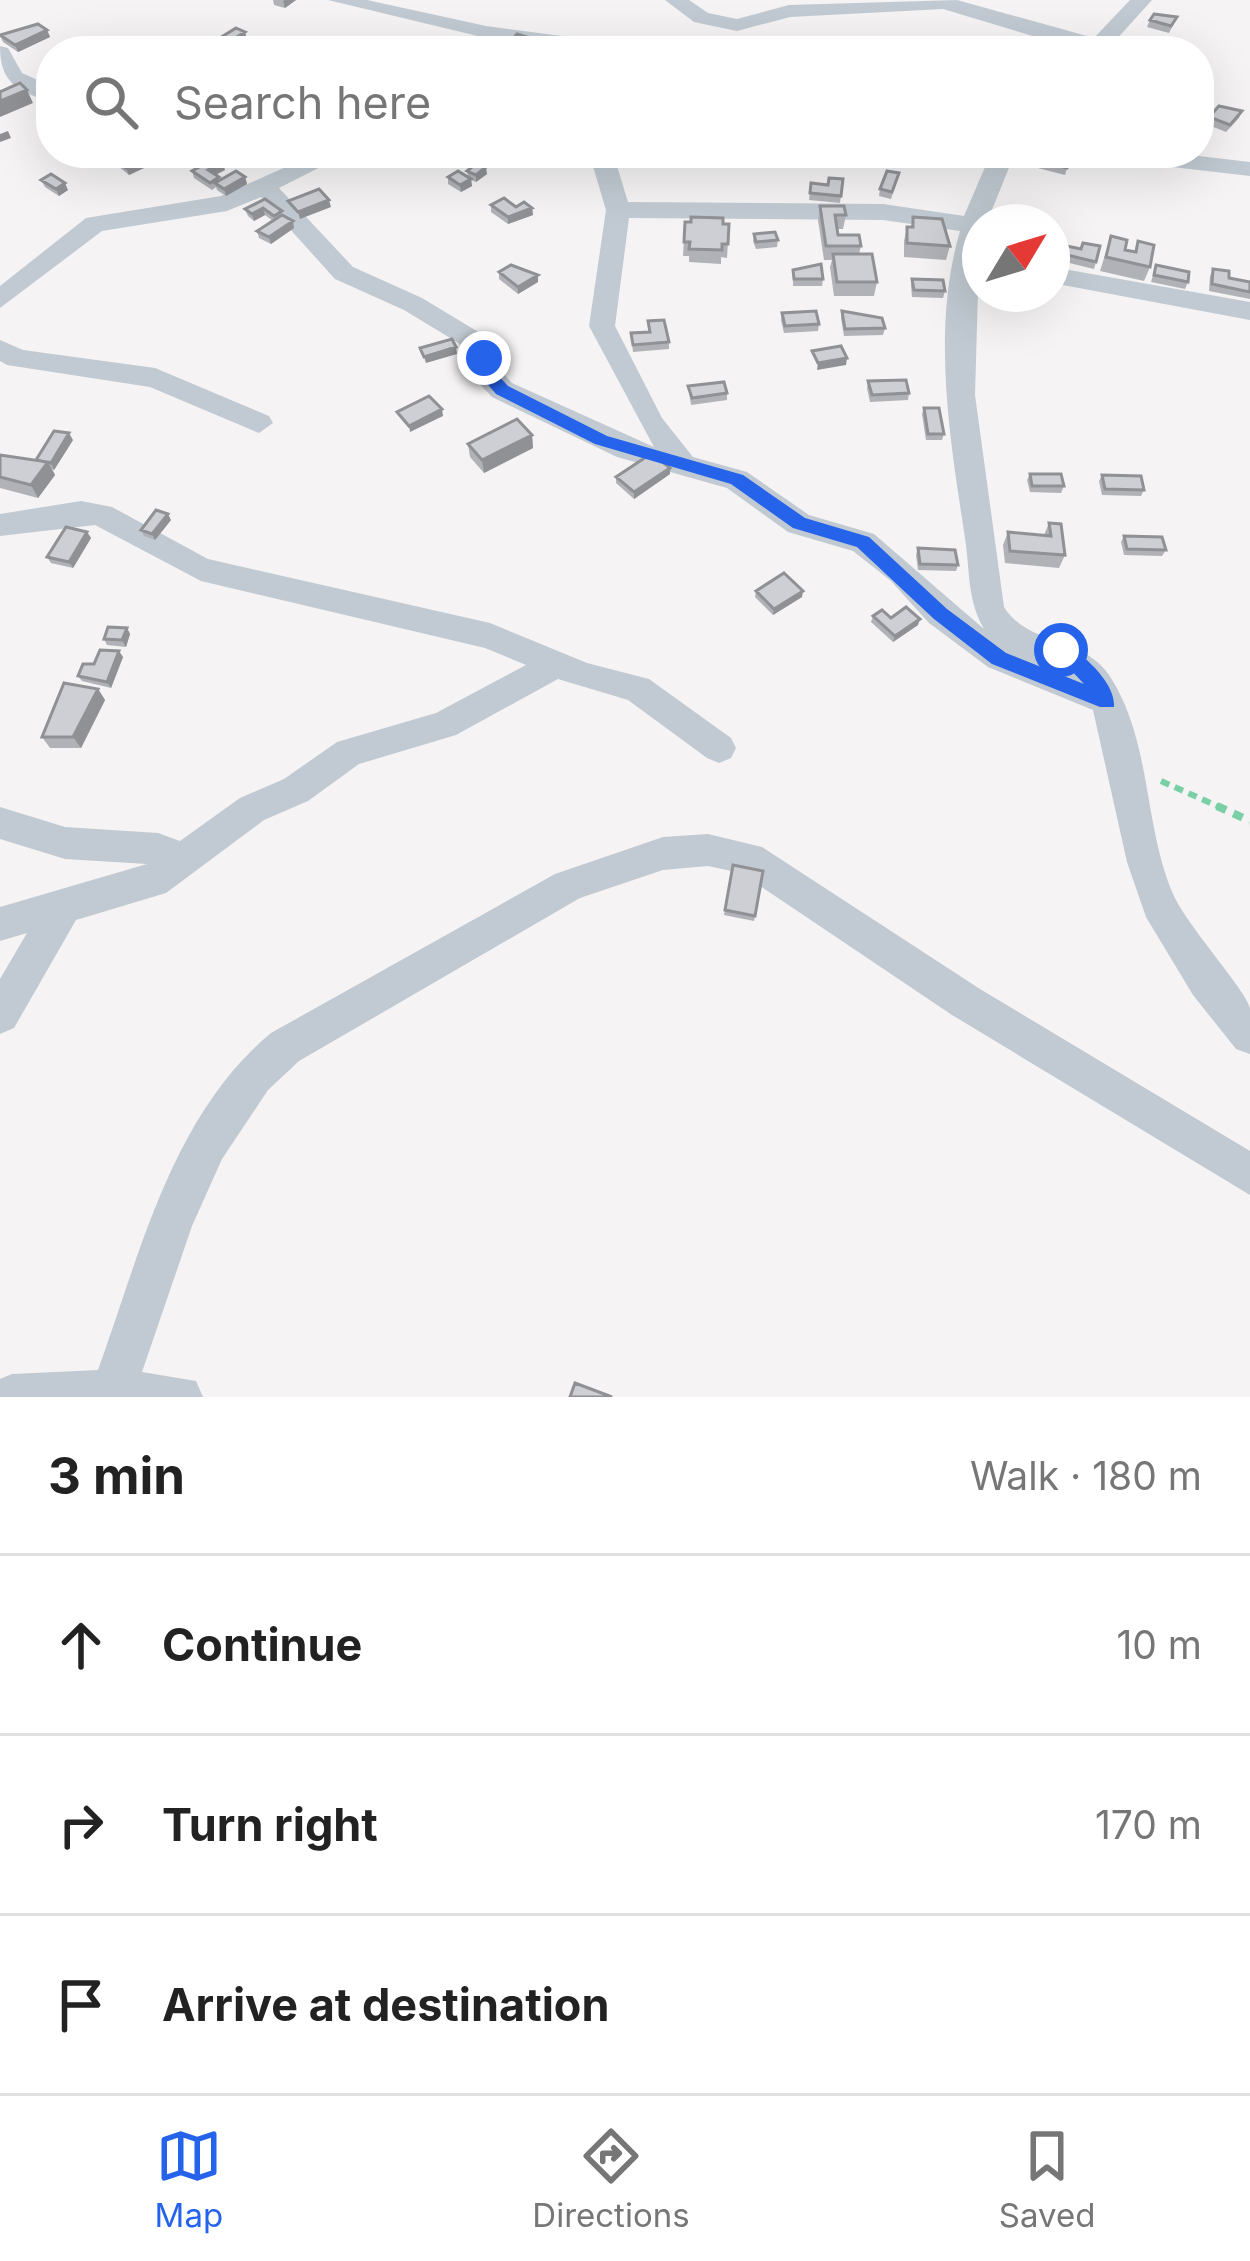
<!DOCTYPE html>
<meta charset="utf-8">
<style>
body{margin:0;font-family:Inter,sans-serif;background:#f2f2f2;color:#222}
.compass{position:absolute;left:962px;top:204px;width:108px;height:108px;border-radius:50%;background:#fff;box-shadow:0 12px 48px #0002;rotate:52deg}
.stop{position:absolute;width:36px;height:36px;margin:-27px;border:9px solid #2563eb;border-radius:50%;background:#fff}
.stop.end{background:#2563eb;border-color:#fff;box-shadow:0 3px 12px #0008}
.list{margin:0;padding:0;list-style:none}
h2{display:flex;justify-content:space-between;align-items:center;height:156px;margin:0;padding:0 48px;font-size:51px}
h2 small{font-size:39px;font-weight:400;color:#767676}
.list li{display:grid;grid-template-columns:78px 1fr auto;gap:36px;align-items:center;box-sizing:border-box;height:180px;padding:0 48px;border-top:3px solid #e0e0e0}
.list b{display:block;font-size:45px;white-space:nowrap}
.list em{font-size:39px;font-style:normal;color:#767676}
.icon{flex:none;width:66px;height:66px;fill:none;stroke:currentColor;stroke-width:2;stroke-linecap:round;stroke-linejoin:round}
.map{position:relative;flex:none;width:1250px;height:1397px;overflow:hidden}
.search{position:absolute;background:#fff;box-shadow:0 12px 48px #0002;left:36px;right:36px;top:36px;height:132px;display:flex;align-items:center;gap:30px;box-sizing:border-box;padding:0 42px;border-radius:48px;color:#767676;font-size:45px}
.sheet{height:696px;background:#fff}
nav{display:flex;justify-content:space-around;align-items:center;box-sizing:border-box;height:168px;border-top:3px solid #e0e0e0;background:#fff;font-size:33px;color:#767676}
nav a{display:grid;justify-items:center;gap:6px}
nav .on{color:#2563eb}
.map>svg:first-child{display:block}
</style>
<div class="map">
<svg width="1250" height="1397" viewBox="0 0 1250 1397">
<rect width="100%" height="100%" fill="#f5f3f3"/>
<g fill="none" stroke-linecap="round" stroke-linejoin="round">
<path stroke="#7ad0a6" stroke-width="6" stroke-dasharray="9 6" stroke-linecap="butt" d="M1161,781L1224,809"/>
<path stroke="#7ad0a6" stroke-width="8" stroke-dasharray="10 8" stroke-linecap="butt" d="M1217,806L1250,821"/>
<path fill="#c1cad2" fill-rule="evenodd" d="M328,0H367L486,26L623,44L634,51H576L486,38Z
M665,0H689L708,13L737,19L789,5L957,0L1094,38L1130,0H1152L1106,51H1083L943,9L790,17L737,31L694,22Z
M0,46L8,48L22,73L51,86V102C17,91 0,83 0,46Z
M317,153H348L279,188L353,267L422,298L480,333L498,368L512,383L654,447L589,326L606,210L589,153H613L628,202L883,204L964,216L991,153H1015L987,222H980L975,395L1004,607C1027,645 1084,637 1109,675C1152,740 1143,824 1173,894C1187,926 1246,990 1250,1008C1250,1022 1250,1040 1250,1054L1236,1049L1193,995L1146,917L1127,862L1093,710L988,667L929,623L891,581L853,551L788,532L727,488L617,457L492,397L476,380L460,344L404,310L335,279L261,197L227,211L102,231L0,308V286L86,218L221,196ZM629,218L883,220L960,231C931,330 950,439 965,538C970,570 967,600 984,629L874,534L809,515L747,472L693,457L662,418L615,326Z
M1100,153H1173L1250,162V176L1112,160Z
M1052,267L1250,302V320L1052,283Z
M0,340L23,350L155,368L269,416L273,423L259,433L150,387L7,365L0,361Z
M81,501L112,507L208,559L490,623L587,663L649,679L731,738L736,748L731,758L719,763L707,758L628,700L558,679L456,735L359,764L308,801L264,820L166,893L76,920L14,1028L0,1034V979L27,933L0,941V907L147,864L65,859L0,839V807L65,827L158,833L180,841L240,798L284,779L337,742L436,713L526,665L485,648L201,581L95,525L0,536V514Z
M708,834L762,847L980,989L1250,1151V1195L952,1015L741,873L708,866L663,870L580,898L299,1061L268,1090L222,1159L192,1226L142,1372L196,1381L203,1397H0V1379L12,1374L98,1370C140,1254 172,1115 271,1033L555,874L663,837Z"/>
</g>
<path fill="#b0b2b7" d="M273,0H296L285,8L274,5Z
M1177,17L1169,33L1147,27L1150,20Z
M47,30L50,37L18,52L3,42L0,35Z
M223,36L247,39L234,47L225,43Z
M1242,111L1239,118L1226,132L1206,124L1209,117Z
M937,153H981L975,165L936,159Z
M157,154L159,161L129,175L113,162L110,155Z
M1039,154L1069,161L1065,175L1034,167Z
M222,163L225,170L215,175L220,180L245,177L247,184L226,196L217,190L216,187L212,190L194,178L192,171Z
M467,171L487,174L476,182L471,180L472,186L461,192L448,184V177H468Z
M843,179L840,203L809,200L811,183L828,185Z
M41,180L68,190L59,196L45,187Z
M897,180L891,199L879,196L880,189Z
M265,199L294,228L271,244L259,238L257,231L273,221L265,215L254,221L248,216L245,209Z
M491,205L532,208L533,215L508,224L491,212Z
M820,206L846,215L843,229H837L838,235L861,246L859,254L877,282L874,296H834L830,267L832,260H824L818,220Z
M913,217L950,246L946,260L904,257V241L907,227H911Z
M685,222L729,224L727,258L721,257V264L689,262V256H683Z
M754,234L778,240L777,247L756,249L753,241Z
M1111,236L1125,250L1134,252L1138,241L1150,267L1144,281L1100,271Z
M1062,245L1096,262L1094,269L1057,260Z
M1156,265L1188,282L1185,289L1151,282Z
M1213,269L1229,278L1250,282V299L1209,291L1210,276Z
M793,270L823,279L822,286H793Z
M499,272L538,275V282L518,294L499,279Z
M912,279L945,291L943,298L912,297L911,286Z
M842,311L885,328L883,335L844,336L841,318Z
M782,313L819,324L818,331L784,333L781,320Z
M648,321L669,342V349L633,352L631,333L649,332Z
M868,381L909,393L908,400L870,402L867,388Z
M688,386L727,393V400L691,405Z
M924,408L944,434L942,440H926L922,414Z
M532,435L533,448L484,473L470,457L468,444Z
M73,440L54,470L52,469L55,475L38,498L0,488V455L36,460Z
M670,474L634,499L616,483V477Z
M1030,474L1064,486L1061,493L1030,492L1027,480Z
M1102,475L1144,490L1141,496L1102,495L1099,481Z
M171,520L155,540L144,536L141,530Z
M1049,523L1065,555L1059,568L1005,563L1003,545L1008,532L1044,535Z
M87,532L91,538L73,568L51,563L47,557Z
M1124,536L1166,550L1162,556L1124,555L1121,542Z
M918,548L958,565L956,571L918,570L916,555Z
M756,591L802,597L773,615L755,597Z
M873,616L891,618L918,625L893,642L871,622Z
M127,628L130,634L126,647L107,645L104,639Z
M123,657L111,688L82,681L78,676L94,664Z
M98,689L105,700L81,748H50L42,737Z
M733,865L763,871L754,921L724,915Z"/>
<path fill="#909195" d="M285,0H296L285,8L283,1Z
M47,30L50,37L18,52L15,45Z
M245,32L247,39L234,47L232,40Z
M530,38V45L525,51H520Z
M27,90L33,103L0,117V101Z
M8,131L11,138L0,142V134Z
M157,154L159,161L129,175L126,168Z
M222,163L225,170L211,177L208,170Z
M486,167L487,174L476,182V175Z
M245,177L247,184L226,196L224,189Z
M471,179L472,186L461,192L460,185Z
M65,183L68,190L59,196L56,189Z
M329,200L331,207L300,219L298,212Z
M263,208L265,215L254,221L252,214Z
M532,208L533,215L508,224V217Z
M293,221L294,228L271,244L269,237Z
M538,275V282L518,294V287Z
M456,347L457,354L426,363L424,357Z
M847,358L846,365L817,370L818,363Z
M442,409L443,416L410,432L409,426Z
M69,433L73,440L54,470L51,463Z
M532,435L533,448L484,473L482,460Z
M48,462L55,475L38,498L31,485Z
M670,468V474L634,499V492Z
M168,514L171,520L155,540L152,534Z
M87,532L91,538L73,568L69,562Z
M803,591L802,597L773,615L774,609Z
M920,619L918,625L893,642L895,636Z
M127,628L130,634L126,647L122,640Z
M119,651L123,657L111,688L107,682Z
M98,689L105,700L81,748L73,737Z"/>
<path fill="#cdcfd5" stroke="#909195" stroke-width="3" d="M1154,14L1177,17L1171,26L1150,20Z
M38,24L47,30L15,45L0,35Z
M236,28L245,32L232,40L223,36Z
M517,34L530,38L520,49L507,46Z
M1059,39L1069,44L1059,51L1044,50Z
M20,83L27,90L0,101V92Z
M1219,106L1242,111L1230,125L1209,117Z
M114,153H154L157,154L126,168L110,155Z
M1039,154L1069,161L1067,168L1036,160Z
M216,158L222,163L208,170L219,177L210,183L192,171Z
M477,163L486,167L476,175L467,171Z
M236,171L245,177L224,189L215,183Z
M458,171L471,179L460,185L448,177Z
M887,171L899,173L892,192L880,189Z
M51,174L65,183L56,189L41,180Z
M829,178L843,179L841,196L810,193L811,183L828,185Z
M319,189L329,200L298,212L288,201Z
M504,198L516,207L524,202L532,208L508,217L491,205Z
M265,199L282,211L274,216L263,208L252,214L245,209Z
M820,206H844L846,215H835L838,235H859L861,246H826Z
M282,215L293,221L269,237L257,231Z
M691,217L723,218V224H729L728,244H722V250L689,249L690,242H684L685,222H691Z
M913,217L942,219L950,246L907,243V227H913Z
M775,232L778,240L756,242L754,234Z
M1111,236L1127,240L1125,250L1136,252L1138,241L1154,245L1150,267L1106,257Z
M1083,243L1100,246L1096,262L1059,253L1062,245L1081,249Z
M833,254H872L877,282H837Z
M821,264L823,279H794L793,270Z
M511,265L538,275L518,287L499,272Z
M1156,265L1189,272L1188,282L1154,275Z
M1213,269L1229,271V278L1250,282V292L1212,284Z
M912,279L943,280L945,291L914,290Z
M816,311L819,324L785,326L782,313Z
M842,311L882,318L885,328L845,329Z
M664,320L669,342L633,345L631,333L650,332L648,321Z
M452,339L456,347L424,357L420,348Z
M841,346L847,358L818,363L812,351Z
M906,380L909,393L872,395L868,381Z
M724,382L727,393L692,398L688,386Z
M429,396L442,409L409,426L397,412Z
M924,408H939L944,434H928Z
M517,419L532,435L482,460L468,444Z
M54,431L69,433L51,463L36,460Z
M652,453L670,468L634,492L616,477Z
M0,455L48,462L31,485L0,477Z
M1030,474H1061L1064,486H1032Z
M1102,475L1141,476L1144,490L1105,489Z
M156,510L168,514L152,534L141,530Z
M1049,523L1061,524L1065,555L1010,551L1008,532L1051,536Z
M66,527L87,532L69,562L47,557Z
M1124,536L1162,537L1166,550L1127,549Z
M918,548L955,550L958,565L920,564Z
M784,573L803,591L774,609L756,591Z
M906,607L920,619L895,636L873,616L882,610L891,618Z
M108,627L127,628L122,640L104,639Z
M100,650L119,651L107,682L78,676L83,664H94Z
M64,683L98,689L73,737H42Z
M733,865L763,871L755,916L725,910Z
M575,1383L612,1397H570Z"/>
<path fill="#2563eb" d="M478,355H490L494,371L508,386L607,436L743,475L805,518L869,537L947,609L1006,653L1084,684L1052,650L1061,642C1083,653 1116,683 1114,707H1100L992,664L934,619L857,547L793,528L731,484L595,444L496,394L478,373Z"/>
</svg>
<svg class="compass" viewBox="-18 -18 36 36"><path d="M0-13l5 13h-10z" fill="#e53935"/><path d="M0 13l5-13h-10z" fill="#767676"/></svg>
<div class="stop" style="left:1061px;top:650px"></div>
<div class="stop end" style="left:484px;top:358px"></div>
<div class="search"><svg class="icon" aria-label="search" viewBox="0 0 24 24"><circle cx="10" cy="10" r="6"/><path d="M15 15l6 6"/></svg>Search here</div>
</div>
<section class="sheet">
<h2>3 min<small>Walk · 180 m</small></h2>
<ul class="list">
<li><svg class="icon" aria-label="ahead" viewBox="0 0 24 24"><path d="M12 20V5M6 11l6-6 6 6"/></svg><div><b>Continue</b></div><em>10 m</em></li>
<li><svg class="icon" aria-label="right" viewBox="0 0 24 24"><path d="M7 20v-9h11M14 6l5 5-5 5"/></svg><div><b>Turn right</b></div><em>170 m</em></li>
<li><svg class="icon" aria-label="arrive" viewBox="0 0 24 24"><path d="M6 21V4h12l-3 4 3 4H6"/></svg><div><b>Arrive at destination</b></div></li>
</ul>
</section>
<nav>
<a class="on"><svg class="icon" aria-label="map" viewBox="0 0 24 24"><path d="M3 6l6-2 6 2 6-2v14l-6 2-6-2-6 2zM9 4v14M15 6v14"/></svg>Map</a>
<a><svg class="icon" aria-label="directions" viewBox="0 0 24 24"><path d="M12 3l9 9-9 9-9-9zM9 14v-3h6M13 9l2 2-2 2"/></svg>Directions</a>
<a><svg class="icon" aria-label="saved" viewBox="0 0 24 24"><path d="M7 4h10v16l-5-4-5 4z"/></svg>Saved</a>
</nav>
